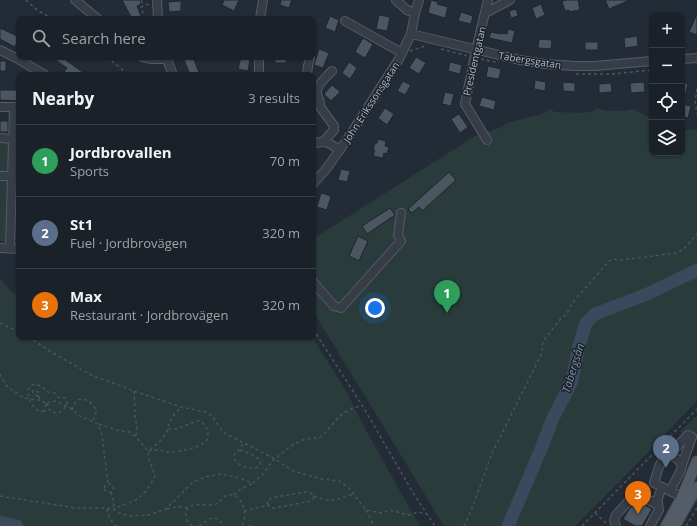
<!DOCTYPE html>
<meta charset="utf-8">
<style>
body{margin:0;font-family:"Open Sans",sans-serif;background:#272e34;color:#f1f3f6}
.controls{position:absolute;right:12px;top:12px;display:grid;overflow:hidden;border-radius:8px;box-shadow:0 1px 3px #0004}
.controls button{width:36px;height:36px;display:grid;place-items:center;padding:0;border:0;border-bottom:1px solid #383e45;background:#1a2128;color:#f1f3f6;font:20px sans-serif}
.you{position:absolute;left:375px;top:308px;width:14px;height:14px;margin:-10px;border:3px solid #fff;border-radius:50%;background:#1a73e8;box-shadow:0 0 0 6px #1a73e833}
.badge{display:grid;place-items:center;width:26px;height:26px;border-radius:50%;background:#8eb4eb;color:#fff;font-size:13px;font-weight:700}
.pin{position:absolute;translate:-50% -33px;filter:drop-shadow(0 1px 2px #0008)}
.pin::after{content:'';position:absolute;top:21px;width:14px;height:12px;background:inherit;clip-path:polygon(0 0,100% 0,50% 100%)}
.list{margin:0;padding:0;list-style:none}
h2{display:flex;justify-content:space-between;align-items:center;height:52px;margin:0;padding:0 16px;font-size:17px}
h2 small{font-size:13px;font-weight:400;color:#9fa3a8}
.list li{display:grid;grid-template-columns:26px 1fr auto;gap:12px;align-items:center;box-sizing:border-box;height:72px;padding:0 16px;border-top:1px solid #383e45}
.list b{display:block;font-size:15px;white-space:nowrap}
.list p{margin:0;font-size:13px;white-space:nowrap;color:#9fa3a8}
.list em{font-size:13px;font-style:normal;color:#9fa3a8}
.icon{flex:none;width:22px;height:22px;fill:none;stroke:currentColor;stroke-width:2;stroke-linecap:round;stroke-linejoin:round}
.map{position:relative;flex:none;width:697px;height:526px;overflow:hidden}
.search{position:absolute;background:#1a2128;box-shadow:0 1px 3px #0004;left:16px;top:16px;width:300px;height:44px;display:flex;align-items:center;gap:10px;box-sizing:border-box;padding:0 14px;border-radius:8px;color:#9fa3a8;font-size:15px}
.panel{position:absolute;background:#1a2128;box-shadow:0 1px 3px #0004;left:16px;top:72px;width:300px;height:268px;border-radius:8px}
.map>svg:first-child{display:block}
</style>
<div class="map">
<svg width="697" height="526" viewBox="0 0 697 526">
<rect width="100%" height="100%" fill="#232c36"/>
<path fill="#293b3b" d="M597,108L607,111H623L633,109L647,116L652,120V153H682V131L693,129L697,131V401L624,477L575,526H444L313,311V239L475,136L502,127L506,123L542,114L547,112L550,109L555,112L583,113L592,111Z
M0,140H10L7,242L0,241Z
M0,278L12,293L19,295V337H312L344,387L363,425L409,507L420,526H0Z
M697,415V433L680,432Z"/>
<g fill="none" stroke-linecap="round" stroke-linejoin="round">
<path stroke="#3a4a5d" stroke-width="13" d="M0,522L17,526
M508,526L541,449L553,418L572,381L579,345L586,323L595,314L645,295L697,270"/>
</g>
<path fill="#4c5661" stroke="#1e252d" d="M122,0H140L141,4L137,6L142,19H132Z
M224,0H239L234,11L222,5Z
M281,0H292L289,8L280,5Z
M431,0L438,2L437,4L448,7L445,18L428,13Z
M566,0H578L580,10L569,12V10L565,11L562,1Z
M605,0H630L609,9Z
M181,1V11L169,12L168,2Z
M541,4L545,15L536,19L532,8Z
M516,9L518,16L511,18L509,11Z
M461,12L473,16L471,24L458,21Z
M697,14V35L689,32Z
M379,15L390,17L387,31L376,29Z
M330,16L339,20L335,32L325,28Z
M0,28L19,37L15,47L0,39Z
M508,29L515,31L512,43L489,38L491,32L501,34V33L507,34Z
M637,36L638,46L625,48L624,38Z
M363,38L373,44L365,58L355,52Z
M539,39L552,40L551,49L538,48Z
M585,42H598V50H585Z
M319,49L329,53L323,68L314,65Z
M51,57H61L87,75H62L67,68Z
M183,57H193L200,75H190Z
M241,57L250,59L248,71L238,69Z
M275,57H286V63H275Z
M416,57L426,63L419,74L409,68Z
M0,61H6V71H0Z
M349,62L357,68L350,79L342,73Z
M450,62L462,65L460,74L448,71Z
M488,66L501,69L499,79L486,77Z
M535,80L546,82L545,91L534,89Z
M403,81L411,85L405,95L397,91Z
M563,82L575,83V92L563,91Z
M644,82L645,92L631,93L630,83Z
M611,83L612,92L599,93V84Z
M682,83L688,84L684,100H682Z
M332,85L340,92L331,101L324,94Z
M0,90H19V101L0,100Z
M445,92L454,94L451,106L442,104Z
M482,97L496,101L494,110L479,106Z
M682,104L691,106L688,118L682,117Z
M385,108L394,114L387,125L378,118Z
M459,114L468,127L460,133L451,119Z
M0,121H8V132H0Z
M378,139L386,141L385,146L389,147L387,154L384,153L383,158L373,156L375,150H373L375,143H377Z
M341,169L350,171L347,182L338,180Z
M449,172L456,180L422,211L419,207L412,213L408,209Z
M321,193L331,196L327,210L317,207Z
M390,208L395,215L367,234L362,226Z
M358,236L368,241L359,261L349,256Z
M637,500L652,509L642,526H635L623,519L630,508Z"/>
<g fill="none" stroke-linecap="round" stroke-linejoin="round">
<defs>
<path id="minor" d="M75,0L98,19
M157,0L158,19
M396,0L407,10L415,13
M485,13L510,0
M260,19L263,0
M345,21L402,53
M411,34L520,60L545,64L575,66H595L652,61
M0,50L18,59L45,75
M143,57L152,59H166
M166,57L173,75
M682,59L697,58
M259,75V57
M307,75L308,66L310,57
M313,97L334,126V130L323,142
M320,103C319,99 316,94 317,90C318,84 328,75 332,71
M0,107H18
M0,138L13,139
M487,140L465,104L476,50L488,0
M313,144C325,139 330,144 340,150
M0,176H19
M313,184L327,168L352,132L399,59L411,34L415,13L419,0
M0,248L19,249
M10,248L14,107
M313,282L334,306L341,308L401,241L398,235L401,213
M668,456L688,435L692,437L682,465
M670,491L681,470L682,465C680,461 677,458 672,456C660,453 657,475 654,483L682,497
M658,505V498L662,487
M616,526L614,520L616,515L636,493L658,505L659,510L650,526"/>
<path id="major" d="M666,526L682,497L697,461
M675,526L697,487"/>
</defs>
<use href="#minor" stroke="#545b64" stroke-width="10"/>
<use href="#major" stroke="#404750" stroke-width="12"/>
<path stroke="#475658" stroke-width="1.5" stroke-dasharray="3 3" stroke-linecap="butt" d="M26,0L37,10L53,19
M141,0L143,6
M145,19L141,7L149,4
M441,49L468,56
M410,51L425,46
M107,57L129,75
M481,59L499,63
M576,74H612L652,70
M697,89L695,101L697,114
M0,323L19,332
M313,329L362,405L415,496L435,526
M28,337L55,354L91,375L134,391L181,407L206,412L212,416L223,432L228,435L275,459L293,471L322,479L339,481L348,487L366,510L381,513L389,510L409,515L418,512L427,514
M0,374L6,385L12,390L24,398L38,400H41L46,404L51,401H54L69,407L80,416L98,424L102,435L108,483
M134,391L135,417L137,426L136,437
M38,396C36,395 32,395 33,391L34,390L38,392V396L41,400
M46,404L48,405L50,410L44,411Z
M72,410C73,407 74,403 77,401C82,395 96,404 96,412C96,415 94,418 93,421
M44,411L40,412C32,407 28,399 28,390L32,385C39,383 43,388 48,392L55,393L59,398H65C70,403 65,408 60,412L55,413L50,410
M99,424L120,431L130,432L136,437L148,451L149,459L155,476C151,484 145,494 137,499C130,503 120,506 113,509
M168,429H176L197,421H201C205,425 208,429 208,435C210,447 178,452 169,452C166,452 163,451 160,450C156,449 152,451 148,451C156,445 164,439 168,429V428C169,419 175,414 181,407
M240,450C245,452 266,458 259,466C257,468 253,469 250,468C241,468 225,456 240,450L243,443
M104.5 488a4.5 4.5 0 1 1 9 0a4.5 4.5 0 1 1-9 0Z
M111,492L114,503L113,509
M234,495L239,490L253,483
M0,496L76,508H99L113,509L119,513L130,516L149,515L166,509L193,482L205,477L220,474L236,477L253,483L264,473L272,461L275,459L291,446L303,440L313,438H319C327,432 332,424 339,417C345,411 354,408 362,405
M314,496C319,497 324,500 329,500C336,501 347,496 354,494
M107,509L109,518L116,526
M167,509C174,508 181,505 187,508
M366,510L371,520L375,526
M244,511L268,505L271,508H275L311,501C314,499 314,497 313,494L306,492L281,496L271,498L267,501L268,505
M595,513L608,525
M192,526C188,523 185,518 186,513C187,500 205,506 213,505C220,504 222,496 228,495C239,493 244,505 245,514C245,518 243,522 242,526
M199,526C210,520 213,511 224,526
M249,526L250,525
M464,526L472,508L492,453L542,353L543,341L562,317L566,315L573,302L609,261L613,259L622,260L676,253L683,250L697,234
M582,526L697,409
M686,526L697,508"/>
<use href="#minor" stroke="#363d47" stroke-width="8"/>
<use href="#major" stroke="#545c67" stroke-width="10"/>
</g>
<g text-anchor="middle" stroke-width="3" stroke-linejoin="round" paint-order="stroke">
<g font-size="10" fill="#b1b8c3" stroke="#1c232b">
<text transform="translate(530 60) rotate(9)" y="4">Tabergsgatan</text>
<text transform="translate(474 61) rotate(-77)" y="4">Presidentgatan</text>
<text transform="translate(371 102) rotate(-57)" y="4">John Erikssonsgatan</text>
</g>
<g font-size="11" font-style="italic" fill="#7c90a8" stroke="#1c232b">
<text transform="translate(573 368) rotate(-73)" y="4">Tabergsån</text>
</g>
</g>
</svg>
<div class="controls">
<button>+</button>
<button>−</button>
<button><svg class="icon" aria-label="locate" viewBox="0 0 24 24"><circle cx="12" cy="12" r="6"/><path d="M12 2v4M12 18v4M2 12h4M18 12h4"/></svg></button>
<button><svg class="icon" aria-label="layers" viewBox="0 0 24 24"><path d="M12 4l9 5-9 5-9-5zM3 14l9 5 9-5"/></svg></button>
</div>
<div class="you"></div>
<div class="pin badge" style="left:447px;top:313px;background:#2e9e5b">1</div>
<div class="pin badge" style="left:666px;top:468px;background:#5c6f8a">2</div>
<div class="pin badge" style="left:638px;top:514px;background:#e8710a">3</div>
<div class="search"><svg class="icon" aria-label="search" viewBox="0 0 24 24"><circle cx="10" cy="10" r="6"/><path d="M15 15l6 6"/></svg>Search here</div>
<section class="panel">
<h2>Nearby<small>3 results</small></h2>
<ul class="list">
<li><span class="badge" style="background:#2e9e5b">1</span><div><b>Jordbrovallen</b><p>Sports</p></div><em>70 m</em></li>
<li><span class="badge" style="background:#5c6f8a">2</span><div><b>St1</b><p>Fuel · Jordbrovägen</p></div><em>320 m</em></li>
<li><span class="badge" style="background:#e8710a">3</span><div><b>Max</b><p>Restaurant · Jordbrovägen</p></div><em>320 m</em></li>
</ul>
</section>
</div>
